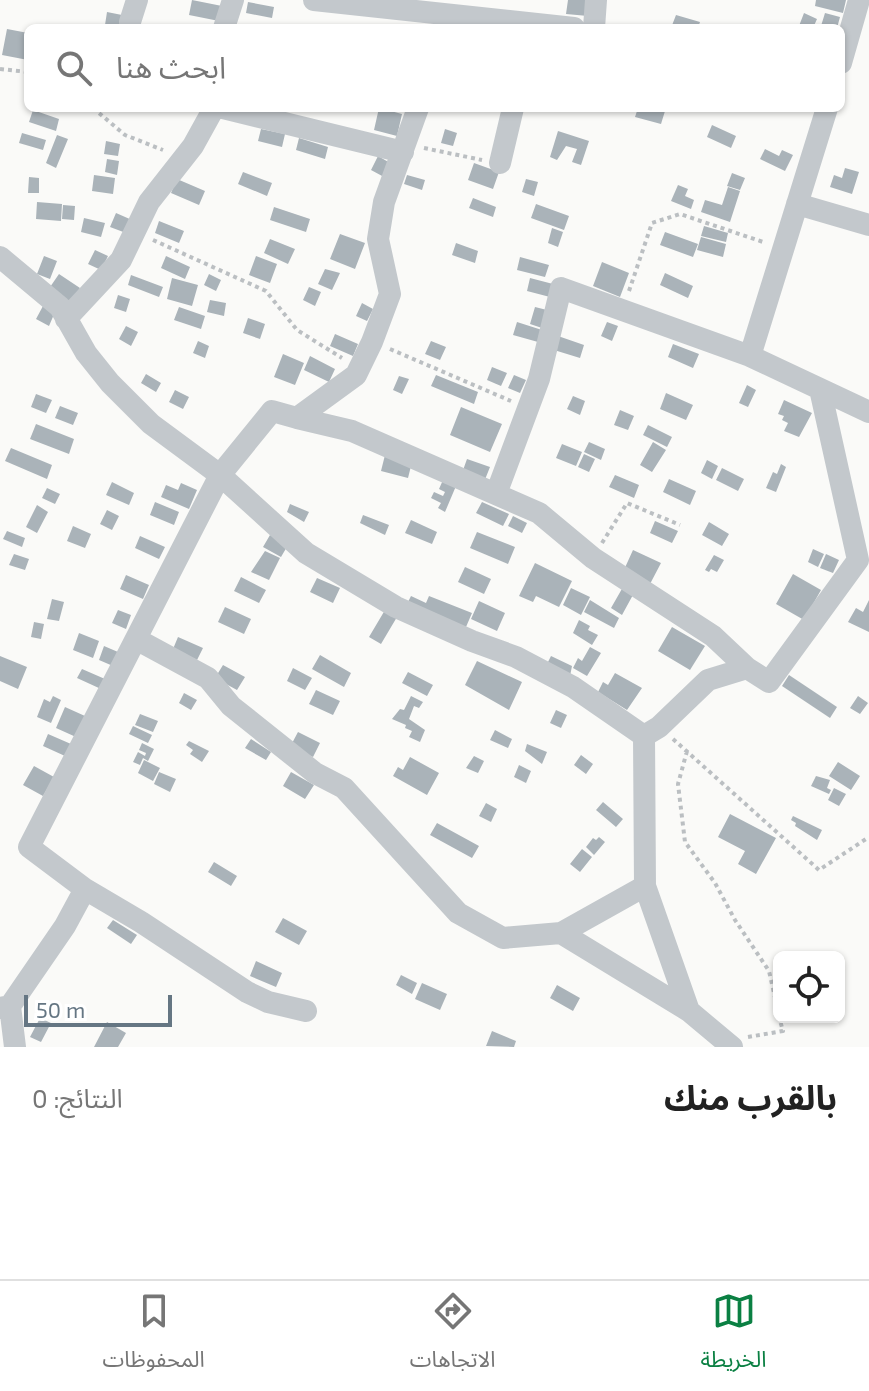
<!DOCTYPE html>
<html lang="ar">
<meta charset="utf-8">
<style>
body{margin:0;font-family:"Exo 2","Noto Sans Arabic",sans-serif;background:#f2f2f2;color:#222;direction:rtl}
.controls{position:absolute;right:24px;bottom:24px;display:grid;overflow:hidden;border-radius:12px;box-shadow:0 2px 6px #0004}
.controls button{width:72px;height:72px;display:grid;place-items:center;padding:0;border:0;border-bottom:2px solid #e0e0e0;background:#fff;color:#222;font:40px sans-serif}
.scale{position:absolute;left:24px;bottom:20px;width:148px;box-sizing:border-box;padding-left:8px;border:4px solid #657683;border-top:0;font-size:22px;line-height:28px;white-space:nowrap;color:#657683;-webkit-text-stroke:6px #fff;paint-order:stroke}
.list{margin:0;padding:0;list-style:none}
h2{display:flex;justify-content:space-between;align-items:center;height:104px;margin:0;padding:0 32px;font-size:34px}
h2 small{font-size:26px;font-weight:400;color:#767676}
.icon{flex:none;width:44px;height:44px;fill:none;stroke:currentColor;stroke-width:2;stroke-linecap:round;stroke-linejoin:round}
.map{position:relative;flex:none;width:869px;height:1047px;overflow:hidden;direction:ltr}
.search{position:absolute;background:#fff;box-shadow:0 2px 6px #0004;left:24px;right:24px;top:24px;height:88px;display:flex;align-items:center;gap:20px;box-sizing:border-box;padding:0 28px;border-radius:12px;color:#767676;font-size:30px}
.sheet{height:232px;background:#fff}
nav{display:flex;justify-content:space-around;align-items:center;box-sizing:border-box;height:112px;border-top:2px solid #e0e0e0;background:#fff;font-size:22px;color:#767676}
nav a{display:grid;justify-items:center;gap:4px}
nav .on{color:#0b8043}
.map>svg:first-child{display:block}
</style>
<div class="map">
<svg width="869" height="1047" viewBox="0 0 869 1047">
<rect width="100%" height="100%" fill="#fafaf8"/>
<path fill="#aab3b9" d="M192,0L222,6L219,21L189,15Z
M568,0H589L588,16L566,14Z
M816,0H846L843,13L815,6Z
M248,2L274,7L272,18L246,13Z
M107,12L122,15L119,27L105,25Z
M804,13L817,19L813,28L799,26Z
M825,13L840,17L837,28L821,26Z
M676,15L700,22L698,28H671Z
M7,29L28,33V60L2,55Z
M379,108L402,114L397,136L374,130Z
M638,108L665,111L661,124L635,117Z
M33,110L59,119L56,131L29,122Z
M712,125L736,136L731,148L707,137Z
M261,129L285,134L282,147L258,141Z
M445,129L457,133L453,146L441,143Z
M558,131L589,141L581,165L572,162L577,149L566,146L557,160L550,157Z
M22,133L46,140L43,150L19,143Z
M57,135L68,139L56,168L46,163Z
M299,138L328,147L325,159L296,150Z
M106,141L120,144L118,156L104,154Z
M765,149L779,156L782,150L793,155L785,171L760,159Z
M378,156L390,163L384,177L371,170Z
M107,159L119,161L117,175L105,172Z
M474,163L499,172L493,189L468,180Z
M845,168L859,172L852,194L830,187L834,175L842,178Z
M243,172L272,183L267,196L238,184Z
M732,173L745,178L740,190L727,186Z
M94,175L115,178L113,194L92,191Z
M407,175L425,180L422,190L404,184Z
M29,177L39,178V193H28Z
M177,179L205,191L199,205L171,193Z
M526,179L538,182L534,196L522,192Z
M678,185L688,189L685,196L694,200L691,209L671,201Z
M728,187L740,191L730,222L701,212L705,200L722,205Z
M473,198L496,207L493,217L469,208Z
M37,202L62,204L61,221L36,219Z
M536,204L569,216L564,230L531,218Z
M63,205L75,206L74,220L62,219Z
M274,207L310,219L306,232L270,220Z
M116,213L132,220L126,233L110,227Z
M84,218L105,223L101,237L81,232Z
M159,221L184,231L179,243L155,233Z
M704,226L728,233L726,242L701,236Z
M552,228L563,232L558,247L548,243Z
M665,232L698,244L693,257L660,245Z
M340,234L365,243L355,269L330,259Z
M701,237L726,244L723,257L697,250Z
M270,239L295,249L288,264L264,253Z
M456,243L478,251L475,263L452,255Z
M95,250L108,256L101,270L88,264Z
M44,256L57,261L50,279L37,274Z
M166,256L190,267L185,279L161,268Z
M256,256L277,264L270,283L249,275Z
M520,257L549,265L545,277L517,270Z
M602,262L629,273L620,297L593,286Z
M325,269L340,273L332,290L318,284Z
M665,273L693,286L688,298L660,285Z
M59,274L80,288L70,304L48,290Z
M209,274L221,280L216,291L204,285Z
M131,275L163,287L159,297L128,285Z
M172,278L198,285L192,306L167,299Z
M530,278L553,284L550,297L527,291Z
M309,287L321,292L315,306L303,300Z
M118,295L130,299L126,312L114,308Z
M210,300L226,303L224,316L207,312Z
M362,303L373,309L367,321L356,316Z
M43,306L55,312L49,326L36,319Z
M179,307L205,316L201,329L174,320Z
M535,307L547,310L542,328L530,324Z
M248,318L265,324L260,339L243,333Z
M517,322L542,330L538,342L513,335Z
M607,322L618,326L612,341L601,336Z
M126,326L138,332L131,346L119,339Z
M335,334L358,344L353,356L330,346Z
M558,336L584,345L580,358L554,350Z
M198,341L209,346L205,358L193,353Z
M431,341L446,347L440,360L425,354Z
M673,344L699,354L693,368L668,357Z
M283,354L304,363L295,385L274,377Z
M310,356L335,369L329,382L304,370Z
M492,367L507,373L501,386L487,380Z
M146,374L161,383L156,392L141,383Z
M436,375L478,392L474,404L431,386Z
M514,375L526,380L520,393L508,388Z
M399,376L409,379L402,394L393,390Z
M747,385L756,390L748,407L739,403Z
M175,390L189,397L183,409L169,402Z
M666,393L693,405L686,420L660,409Z
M36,394L52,400L46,413L31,407Z
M573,396L585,401L580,415L567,409Z
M784,400L812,413L799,437L784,431L788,423L782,420L784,416L778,414Z
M60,406L78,413L73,425L55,418Z
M461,407L502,424L490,452L450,435Z
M620,410L634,416L628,430L614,425Z
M36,424L74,439L69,454L30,439Z
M648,425L672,437L667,447L643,435Z
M589,442L605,449L601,460L584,452Z
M653,442L666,450L652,472L640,465Z
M562,444L582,452L576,466L556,458Z
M11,448L52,465L47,479L5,461Z
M584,454L595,459L589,472L578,467Z
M385,455L412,462L408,478L381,471Z
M467,459L490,467L484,482L462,473Z
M707,460L718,466L712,479L701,473Z
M781,464L786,467L776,492L766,488L773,472L777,474Z
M722,468L744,479L738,491L716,480Z
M615,475L639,485L634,498L609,487Z
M669,479L696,491L690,505L663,492Z
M443,480L456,486L445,512L438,508L441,503L431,498L434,492L443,496L445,492L439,489Z
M112,482L134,493L129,505L106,495Z
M181,483L197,490L189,509L161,497L166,485L178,490Z
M47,488L60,494L55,504L42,498Z
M155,502L179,512L174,525L150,515Z
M482,502L509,514L503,526L476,513Z
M290,504L309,512L304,522L287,512Z
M37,505L48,512L37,533L26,527Z
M107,510L119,516L112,530L100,524Z
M363,515L389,525L385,535L360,523Z
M513,516L527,523L522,533L508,526Z
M411,520L437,532L432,544L405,533Z
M655,521L678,531L672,543L650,533Z
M709,522L729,534L722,546L702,535Z
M73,526L91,534L85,548L67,541Z
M7,531L25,538L22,547L3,539Z
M477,532L515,547L508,564L470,548Z
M270,535L288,545L281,557L263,547Z
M140,536L165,547L159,559L135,548Z
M813,549L824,554L818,567L808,562Z
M633,550L661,563L650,584L623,572Z
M265,551L280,558L269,580L251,572Z
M14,554L29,559L25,570L9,565Z
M826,554L839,560L833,573L820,568Z
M714,555L724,560L717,572L711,569L709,572L705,570Z
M535,563L572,581L559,607L536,596L533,602L519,596Z
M465,567L491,579L484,594L458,582Z
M793,574L821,590L804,620L776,604Z
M126,575L149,585L143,599L120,589Z
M241,577L266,590L259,603L234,591Z
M317,578L340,588L333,603L310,592Z
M623,587L634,593L622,615L611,608Z
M571,588L590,597L581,615L563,605Z
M411,596L426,603L429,596L472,613L466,627L407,604Z
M52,599L64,602L59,621L47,619Z
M590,600L619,618L614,628L584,612Z
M869,600V632L848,622L856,608L863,612Z
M479,601L505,613L497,631L471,619Z
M225,607L251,619L244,634L218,622Z
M118,610L131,615L126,629L112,623Z
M385,610L397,617L381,644L369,637Z
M579,620L590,626L588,630L598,635L592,645L573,633Z
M34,622L44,624L41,639L31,637Z
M672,627L705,646L690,670L658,651Z
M79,633L99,641L93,658L73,650Z
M178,637L203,648L197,660L173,649Z
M104,646L118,652L113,666L99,660Z
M590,647L601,653L587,676L573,668L578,658L582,661Z
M320,655L351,673L344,687L312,669Z
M0,656L27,667L18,689L0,681Z
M551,656L572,666L570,676L547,664Z
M477,661L522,682L509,710L465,685Z
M223,665L245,677L237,690L215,678Z
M293,668L312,678L305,690L287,681Z
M82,669L105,679L101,689L77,678Z
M408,672L433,685L427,696L402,683Z
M615,673L642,688L627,710L598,692L603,682L608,685Z
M789,675L837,707L830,718L782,686Z
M316,690L340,701L333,715L309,704Z
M184,693L197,700L191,710L179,703Z
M53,696L61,700L51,723L37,717L44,699L50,702Z
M411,696L423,702L419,708L414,706L409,719L425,730L420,742L409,737L412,731L405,728L406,725L392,719L400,709L404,710Z
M858,696L868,703L860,714L850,708Z
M65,707L85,716L76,737L56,728Z
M556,710L567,715L561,728L550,723Z
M140,714L158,721L153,732L135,725Z
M133,726L152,735L148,743L129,734Z
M495,730L512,739L508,748L490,740Z
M298,732L320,743L313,757L290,747Z
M48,734L71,744L65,756L43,746Z
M251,739L271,752L266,760L245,748Z
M189,741L209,751L202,762L190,754L193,750L186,745Z
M142,743L154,749L148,761L143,758L140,765L133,762L138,752L145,756L146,753L139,750Z
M527,744L547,752L542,764L525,751Z
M581,755L593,764L586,774L574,765Z
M474,756L484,761L478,773L466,768Z
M410,757L439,773L427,795L393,776L398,767L403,770Z
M144,760L160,768L153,781L138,773Z
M838,762L860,776L851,790L829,776Z
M519,765L531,771L526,783L514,777Z
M34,766L54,777L43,796L23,785Z
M159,772L176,779L170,792L154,784Z
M291,772L314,785L305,799L283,786Z
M816,776L830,780L827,788L831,790L829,794L811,786Z
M834,788L846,794L839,806L828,800Z
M603,802L623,819L616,827L596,810Z
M486,803L497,809L491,822L479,816Z
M730,814L776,838L756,874L738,864L745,851L718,837Z
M793,816L822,830L817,840L795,826L796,823L791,820Z
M437,823L479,846L472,858L430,835Z
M599,837L605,842L594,855L586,847L593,838L596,840Z
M582,849L592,857L580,872L570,864Z
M214,862L237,876L231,886L208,872Z
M283,918L307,931L299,945L275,932Z
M113,920L137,935L131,944L107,928Z
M256,961L282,973L276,987L250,976Z
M401,975L417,983L412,994L396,985Z
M422,983L447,994L440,1010L415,999Z
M557,985L580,998L573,1011L550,998Z
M40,1018L51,1023L41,1042L30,1037Z
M107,1022L126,1033L118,1047H94Z
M492,1031L516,1041L514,1047L486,1046Z"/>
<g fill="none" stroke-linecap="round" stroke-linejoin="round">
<path stroke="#bbbfc2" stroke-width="4" stroke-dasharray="4 4" stroke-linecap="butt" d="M0,69L28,72
M93,108L125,135L163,150
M424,148L482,160
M153,240L266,291L297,330L342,358
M629,291L652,223L680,214L766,243
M390,349L511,401
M602,543L627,503L680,525
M673,739L819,870L869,837
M687,751L678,784L685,842L715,883L735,920L769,971L779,1015
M748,1037L783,1031L779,1017"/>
<path stroke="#c3c8cc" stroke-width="22" d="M314,0L574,28
M130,22L137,0
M224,28L233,0
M594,28L596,0
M841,63L859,0
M223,108L403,152
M500,163L513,108
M797,204L869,225
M0,257L60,307L86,353L110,383L151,424L220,475L306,553L396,607L472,641L516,657L573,687L644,736
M66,319L121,260L149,202L193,146L214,108
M750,356L827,108
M297,418L352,431L539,513L593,558L713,636L747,668
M496,494L539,379L561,288L750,356L869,412
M136,639L208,678L231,706L315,773L344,788L458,913L503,938L561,933L689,1011
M561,933L645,886
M10,1006L15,1047
M0,1008L10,1006L65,926L85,889
M306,1011L268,1002L247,992L141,922L85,889L29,847L220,475L272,411L297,418L356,375L372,342L390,294L378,239L384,202L418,108
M732,1047L689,1011L645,886L644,736L659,727L708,680L747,668L769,682L858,560L820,389"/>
</g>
</svg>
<div class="controls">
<button><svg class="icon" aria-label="locate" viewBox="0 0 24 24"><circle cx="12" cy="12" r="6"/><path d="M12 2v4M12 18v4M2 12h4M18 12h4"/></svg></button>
</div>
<div class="scale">50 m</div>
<div class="search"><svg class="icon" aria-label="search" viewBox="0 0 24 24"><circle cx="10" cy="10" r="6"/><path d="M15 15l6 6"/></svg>ابحث هنا</div>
</div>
<section class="sheet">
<h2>بالقرب منك<small>النتائج: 0</small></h2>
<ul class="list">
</ul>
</section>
<nav>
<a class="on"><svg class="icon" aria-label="map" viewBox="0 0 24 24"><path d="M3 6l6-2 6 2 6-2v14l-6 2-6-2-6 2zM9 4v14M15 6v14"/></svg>الخريطة</a>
<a><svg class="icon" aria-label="directions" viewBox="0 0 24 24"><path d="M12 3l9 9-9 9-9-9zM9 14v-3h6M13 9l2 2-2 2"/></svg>الاتجاهات</a>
<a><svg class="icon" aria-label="saved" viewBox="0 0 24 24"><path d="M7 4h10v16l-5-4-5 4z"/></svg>المحفوظات</a>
</nav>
